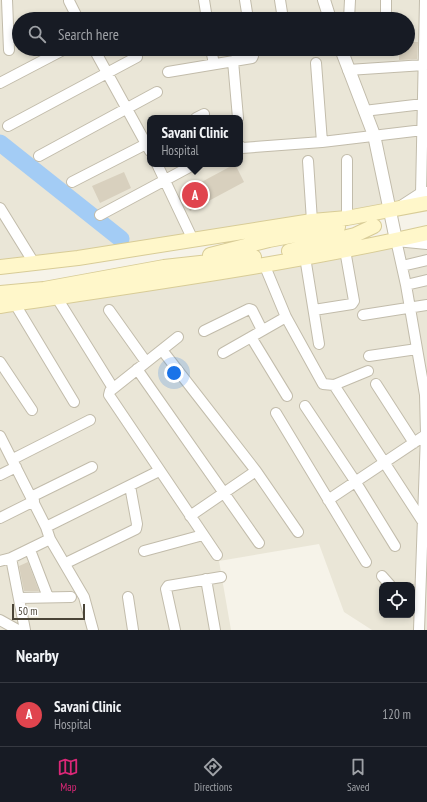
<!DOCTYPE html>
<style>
body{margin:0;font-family:"PT Sans Narrow",sans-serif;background:#20242c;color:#f1f3f6}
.controls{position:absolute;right:12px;bottom:12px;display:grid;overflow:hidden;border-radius:8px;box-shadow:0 2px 6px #0003}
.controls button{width:36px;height:36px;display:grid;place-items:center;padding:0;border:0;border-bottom:1px solid #363941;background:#171b24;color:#f1f3f6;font:20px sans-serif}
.scale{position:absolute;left:12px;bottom:10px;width:73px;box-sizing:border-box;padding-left:4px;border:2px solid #4a4437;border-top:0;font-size:11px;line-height:14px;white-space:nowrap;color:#4a4437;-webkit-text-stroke:3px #fff;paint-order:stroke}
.you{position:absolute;left:174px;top:373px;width:14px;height:14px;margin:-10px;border:3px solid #fff;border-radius:50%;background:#1a73e8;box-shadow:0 0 0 6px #1a73e833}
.badge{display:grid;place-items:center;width:26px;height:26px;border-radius:50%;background:#db2777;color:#fff;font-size:13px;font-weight:700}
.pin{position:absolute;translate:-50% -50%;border:2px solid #fff;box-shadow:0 1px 4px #0006}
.popup{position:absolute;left:147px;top:115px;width:96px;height:52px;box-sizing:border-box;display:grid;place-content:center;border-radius:8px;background:#171b24;filter:drop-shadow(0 1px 3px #0005);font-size:13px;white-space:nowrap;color:#9ea1a6}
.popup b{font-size:15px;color:#f1f3f6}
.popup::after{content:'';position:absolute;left:50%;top:100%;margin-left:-8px;border:8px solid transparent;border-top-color:#171b24}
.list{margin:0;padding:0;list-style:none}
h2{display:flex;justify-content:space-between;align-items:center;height:52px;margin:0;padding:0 16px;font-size:17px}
h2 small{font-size:13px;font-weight:400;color:#9ea1a6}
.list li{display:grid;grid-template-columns:26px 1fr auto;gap:12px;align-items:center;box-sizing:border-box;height:64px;padding:0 16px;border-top:1px solid #363941}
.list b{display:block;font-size:15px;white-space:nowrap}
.list p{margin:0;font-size:13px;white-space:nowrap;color:#9ea1a6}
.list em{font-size:13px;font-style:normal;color:#9ea1a6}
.icon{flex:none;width:22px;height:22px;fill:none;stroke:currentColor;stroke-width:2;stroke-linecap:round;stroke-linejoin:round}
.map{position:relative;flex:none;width:427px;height:630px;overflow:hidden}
.search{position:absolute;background:#171b24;box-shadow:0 2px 6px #0003;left:12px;right:12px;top:12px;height:44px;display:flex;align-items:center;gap:10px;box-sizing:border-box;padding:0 14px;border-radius:22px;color:#9ea1a6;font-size:15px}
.sheet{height:116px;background:#171b24}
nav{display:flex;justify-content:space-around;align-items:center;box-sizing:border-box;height:56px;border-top:1px solid #363941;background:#171b24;font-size:11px;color:#9ea1a6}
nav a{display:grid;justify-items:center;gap:2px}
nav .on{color:#db2777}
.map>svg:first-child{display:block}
</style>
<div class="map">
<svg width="427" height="630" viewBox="0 0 427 630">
<rect width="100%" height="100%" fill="#f6f3e9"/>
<path fill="#eae6d7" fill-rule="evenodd" d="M0,0H322L329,19H19V49H339L373,139L386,209L0,265ZM150,118H240V164H150Z
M326,0H427V191L396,208L391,198L385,153L343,49H408V19H333Z
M393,243L427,247V630H372L344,612L319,544L219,561L231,630H27L11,555L0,557V311L227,279ZM382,585H412V615H382Z
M6,563L21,630H0V565Z"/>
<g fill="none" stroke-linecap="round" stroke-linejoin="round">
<path stroke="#a3ccf5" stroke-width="17" d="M0,143L121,239"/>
</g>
<path fill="#d8d0be" d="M408,42H418L417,59L399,60V49H408Z
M235,164L244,182L190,211L181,193Z
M124,172L131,188L100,203L92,186Z
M28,562L39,591H24L19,566Z"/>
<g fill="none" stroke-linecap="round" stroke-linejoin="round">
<defs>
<path id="minor" d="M7,0L9,50
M204,0L207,19
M245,0L248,19
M280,0L283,19
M69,1L78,19
M349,19L350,0
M386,19V0
M94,49L150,151
M211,49L214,64
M233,61L238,118
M316,63L322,142
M348,70L424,65
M168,72L252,58L253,56V49
M0,83L65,49
M364,111L423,104
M196,118L204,114
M8,126L137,57
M240,146L242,148L322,142L423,130
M39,156L157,92
M308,161L312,221
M157,164L193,240
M72,182L150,142
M421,194L425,0
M0,208L34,263
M100,215L195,164
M347,218V160
M396,240L406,285L425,395L426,434L419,630
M305,257L319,344
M264,264L286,317L323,384L334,385L368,371
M402,266L427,260
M406,285L427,280
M57,298L113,388
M15,304L74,402
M109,310L146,362
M314,310L352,304L354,301L345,250
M363,315L427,305
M204,331L249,309L252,310L262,330
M178,337L110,391L109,395L217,555
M251,337L287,396
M162,350L256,471L298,532
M223,353L286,317
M369,356L417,349
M0,362L32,410
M137,369L259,543
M376,384L414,443
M334,385L423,522
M305,406L355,481L395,546
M276,413L366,562
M0,436L46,527L50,539L11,558L0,561
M13,459L90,420
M0,475L16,467
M31,497L92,467
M328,500L427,434
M190,516L256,471
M0,518L34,501
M46,527L159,471
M50,539L84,597L93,630
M30,550L48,597
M144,551L203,535
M11,558L25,630
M66,563L136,529L137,524L130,486
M382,576L390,585
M206,579L215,630
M128,597L133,630
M19,598L71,597
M0,620L18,630
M175,630L166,589L168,586L221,577"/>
<path id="tertiary" d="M324,0L330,19
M341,49L374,135L396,240L427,243
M401,207L421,194L427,193"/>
<path id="secondary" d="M289,251L355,235L374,226
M210,255L269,240L338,227
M0,267L78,258L312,221L347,218L427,203
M0,293L44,289L164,267L254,257
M0,306C143,284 286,265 427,233"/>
</defs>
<use href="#minor" stroke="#c2bcab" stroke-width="12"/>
<use href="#tertiary" stroke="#c2bcab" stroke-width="14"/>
<use href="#secondary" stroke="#d8cc97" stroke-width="16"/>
<use href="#minor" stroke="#fff" stroke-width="10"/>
<use href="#tertiary" stroke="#fff" stroke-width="12"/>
<use href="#secondary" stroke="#fff7ca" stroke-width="14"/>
</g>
</svg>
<div class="controls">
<button><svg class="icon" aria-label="locate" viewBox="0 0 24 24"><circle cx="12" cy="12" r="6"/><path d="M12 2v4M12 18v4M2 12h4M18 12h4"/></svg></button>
</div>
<div class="scale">50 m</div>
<div class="you"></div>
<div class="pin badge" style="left:195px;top:195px;background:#e0444e">A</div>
<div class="popup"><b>Savani Clinic</b>Hospital</div>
<div class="search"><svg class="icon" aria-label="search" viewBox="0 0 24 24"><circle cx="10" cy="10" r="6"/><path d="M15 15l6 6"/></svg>Search here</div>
</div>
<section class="sheet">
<h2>Nearby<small></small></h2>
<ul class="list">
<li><span class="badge" style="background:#e0444e">A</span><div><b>Savani Clinic</b><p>Hospital</p></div><em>120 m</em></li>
</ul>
</section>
<nav>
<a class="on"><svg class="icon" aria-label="map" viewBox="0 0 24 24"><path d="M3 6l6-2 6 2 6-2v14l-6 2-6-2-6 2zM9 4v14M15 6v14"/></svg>Map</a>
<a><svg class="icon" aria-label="directions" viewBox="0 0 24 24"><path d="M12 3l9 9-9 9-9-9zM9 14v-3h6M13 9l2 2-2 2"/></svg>Directions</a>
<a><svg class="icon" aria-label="saved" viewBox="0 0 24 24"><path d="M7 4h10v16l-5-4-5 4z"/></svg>Saved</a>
</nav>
